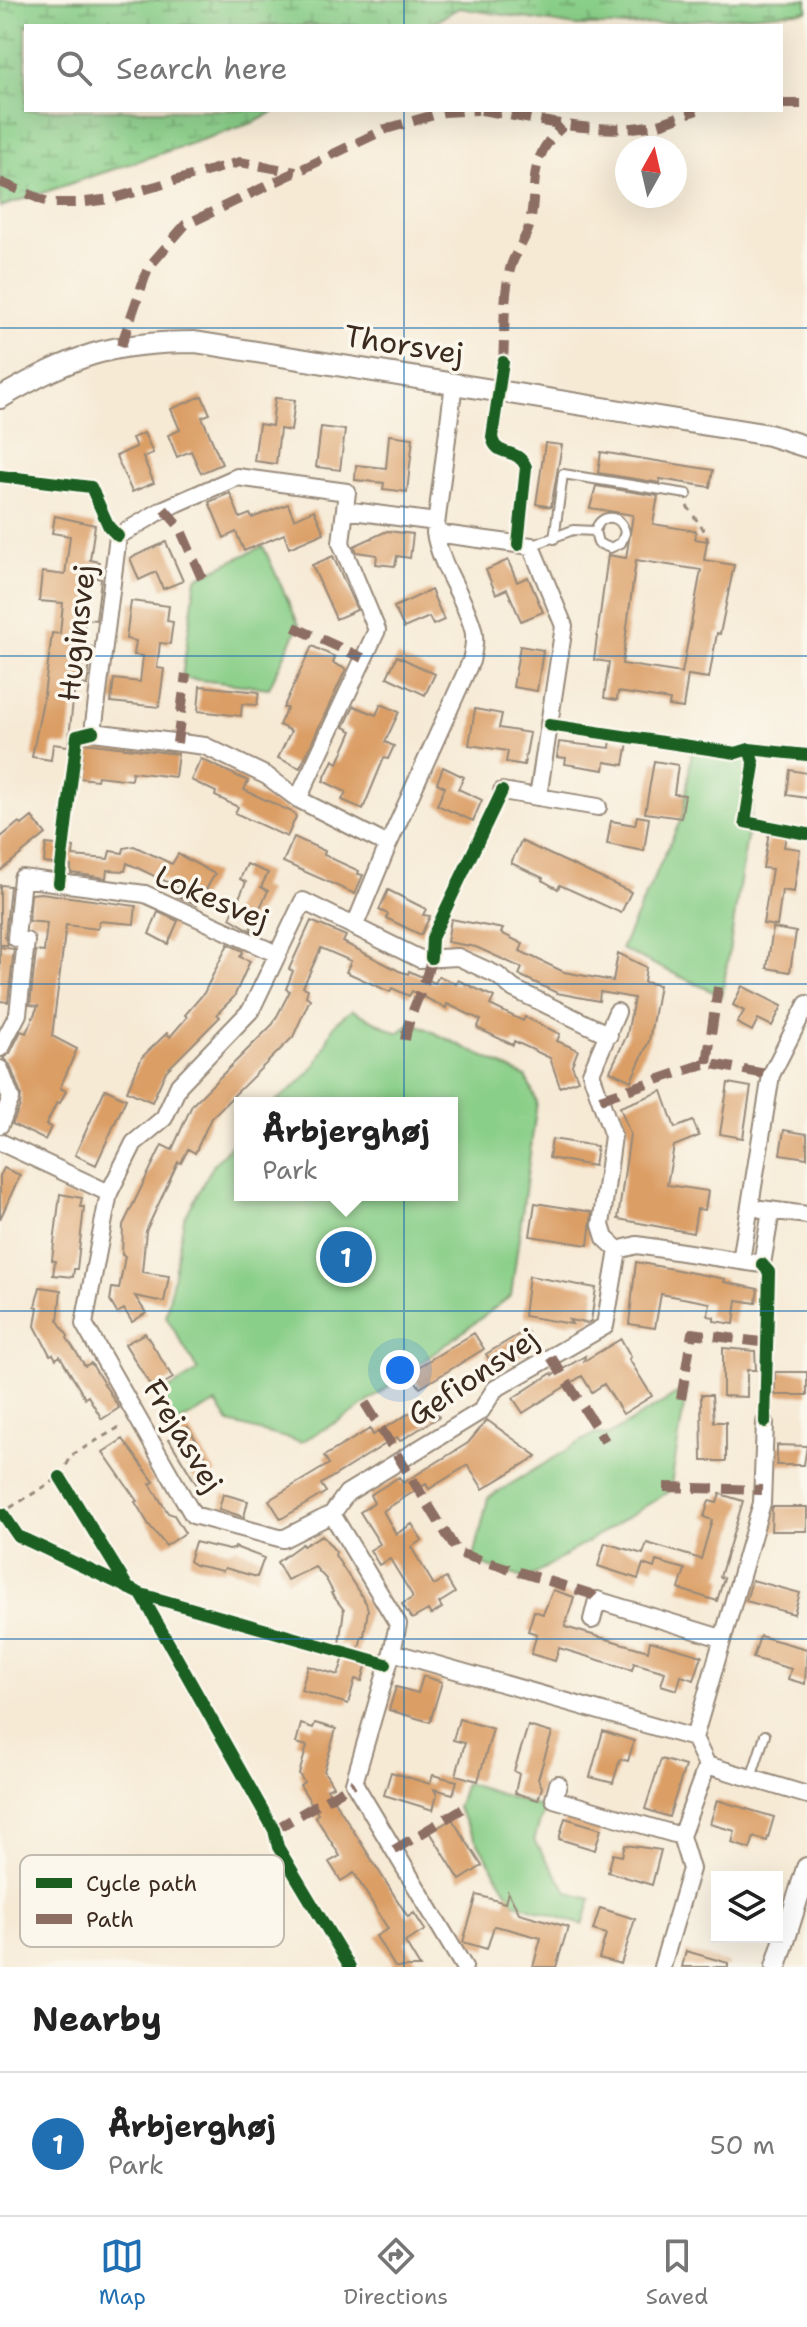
<!DOCTYPE html>
<meta charset="utf-8">
<style>
body{margin:0;font-family:"Shantell Sans",sans-serif;background:#f6f6f6;color:#222}
.controls{position:absolute;right:24px;bottom:24px;display:grid;overflow:hidden;border-radius:0px;box-shadow:0 8px 32px #0002}
.controls button{width:72px;height:72px;display:grid;place-items:center;padding:0;border:0;border-bottom:2px solid #e0e0e0;background:#fff;color:#222;font:40px sans-serif}
.compass{position:absolute;left:615px;top:136px;width:72px;height:72px;border-radius:50%;background:#fff;box-shadow:0 8px 32px #0002;rotate:8deg}
.you{position:absolute;left:400px;top:1370px;width:28px;height:28px;margin:-20px;border:6px solid #fff;border-radius:50%;background:#1a73e8;box-shadow:0 0 0 12px #1a73e833}
.badge{display:grid;place-items:center;width:52px;height:52px;border-radius:50%;background:#1f6fb2;color:#fff;font-size:26px;font-weight:700}
.pin{position:absolute;translate:-50% -50%;border:4px solid #fff;box-shadow:0 2px 8px #0006}
.popup{position:absolute;left:234px;top:1097px;width:224px;height:104px;box-sizing:border-box;display:grid;place-content:center;border-radius:0px;background:#fff;filter:drop-shadow(0 2px 6px #0005);font-size:26px;white-space:nowrap;color:#767676}
.popup b{font-size:30px;color:#222}
.popup::after{content:'';position:absolute;left:50%;top:100%;margin-left:-16px;border:16px solid transparent;border-top-color:#fff}
.list{margin:0;padding:0;list-style:none}
h2{display:flex;justify-content:space-between;align-items:center;height:104px;margin:0;padding:0 32px;font-size:34px}
h2 small{font-size:26px;font-weight:400;color:#767676}
.list li{display:grid;grid-template-columns:52px 1fr auto;gap:24px;align-items:center;box-sizing:border-box;height:144px;padding:0 32px;border-top:2px solid #e0e0e0}
.list b{display:block;font-size:30px;white-space:nowrap}
.list p{margin:0;font-size:26px;white-space:nowrap;color:#767676}
.list em{font-size:26px;font-style:normal;color:#767676}
.icon{flex:none;width:44px;height:44px;fill:none;stroke:currentColor;stroke-width:2;stroke-linecap:round;stroke-linejoin:round}
.map{position:relative;flex:none;width:807px;height:1967px;overflow:hidden}
.search{position:absolute;background:#fff;box-shadow:0 8px 32px #0002;left:24px;right:24px;top:24px;height:88px;display:flex;align-items:center;gap:20px;box-sizing:border-box;padding:0 28px;border-radius:0px;color:#767676;font-size:30px}
.sheet{height:248px;background:#fff}
nav{display:flex;justify-content:space-around;align-items:center;box-sizing:border-box;height:112px;border-top:2px solid #e0e0e0;background:#fff;font-size:22px;color:#767676}
nav a{display:grid;justify-items:center;gap:4px}
nav .on{color:#1f6fb2}
.map>svg:first-child{display:block}
</style>
<div class="map">
<svg width="807" height="1967" viewBox="0 0 807 1967">
<defs>
<pattern id="wetland-marsh" width="20" height="14" patternUnits="userSpaceOnUse" patternTransform="scale(2)"><rect width="20" height="14" fill="#8acf89"/><path d="M1 5h8M5 5V1M11 12h8M15 12V8" fill="none" stroke="#72a86f"/></pattern>
</defs>
<rect width="100%" height="100%" fill="#fbf7ec"/>
<filter id="ink" filterUnits="userSpaceOnUse"><feTurbulence type="fractalNoise" baseFrequency=".0125" numOctaves="2"/><feDisplacementMap in="SourceGraphic" scale="16" xChannelSelector="R" yChannelSelector="G"/><feConvolveMatrix kernelMatrix="1 2 1 2 8 2 1 2 1" color-interpolation-filters="sRGB"/></filter>
<filter id="wash" filterUnits="userSpaceOnUse"><feTurbulence type="fractalNoise" baseFrequency=".006" numOctaves="4" result="noise"/><feDisplacementMap in="SourceGraphic" scale="32" xChannelSelector="R" yChannelSelector="G"/><feGaussianBlur stdDeviation="1.8" result="paint"/><feColorMatrix in="noise" values="0 0 0 0 0 0 0 0 0 0 0 0 0 0 0 0 0 1.4 0 .05"/><feComposite in="paint" operator="in"/></filter>
<g filter="url(#wash)">
<rect width="100%" height="100%" fill="#f6ead5"/>
<path fill="#8acf89" stroke="#627c54" stroke-width="2" d="M263,546L299,625L269,688L182,678L196,578Z
M692,750L760,754L722,996L621,949L683,815Z
M352,1010L398,1033L412,1022L526,1077L537,1102L511,1296L356,1411L301,1442L229,1423L216,1403L175,1424L158,1396L198,1371L166,1316L184,1219L213,1165L240,1135V1195H452V1103H274C291,1090 309,1077 320,1057C333,1033 326,1027 352,1010Z
M687,1388L670,1491L527,1579L473,1562L488,1498L595,1433L607,1436Z
M465,1783L544,1808L534,1841L569,1893L591,1899L583,1925L514,1903L457,1808Z"/>
<path fill="url(#wetland-marsh)" stroke="#627c54" stroke-width="2" d="M0,0H807V11L628,26H576L459,8L427,26H26V110H277L255,122L0,207Z"/>
<g id="blocks">
<path fill="#db9f66" fill-rule="evenodd" d="M202,396L210,414L202,417L222,464L201,473L191,451L177,457L168,435L180,430L171,409Z
M275,398L295,400L291,431L280,429L276,464L254,461L259,424L272,426Z
M321,427L345,430L340,470L316,467Z
M144,433L153,453L143,457L154,483L132,492L116,456L136,447L132,438Z
M389,435L413,438L407,492L383,489L384,483L355,480L356,465L386,468Z
M545,443L562,445L551,507L536,504Z
M601,452L713,470L710,487L660,479V483L598,473Z
M596,486L658,496L653,524L696,531L695,539L707,541L704,560L734,565L720,634L717,633L709,678L688,675L683,708L669,706L670,700L618,692L617,700L604,698L609,662L594,660L608,555L626,558L633,515L590,508ZM636,560L701,570L682,673L622,664Z
M230,493L240,518L250,514L252,518L288,504L294,519L314,510L324,533L289,548L284,534L244,551L236,532L224,538L209,502Z
M55,516L95,525L90,560L99,562L97,578L101,579L96,620L85,619L82,646L92,647L87,685L75,683L68,746L53,744L51,760L32,757L44,695L52,633L60,634L63,603L39,601L42,572L65,575L70,536L52,533Z
M387,531L413,534L410,558L397,556L395,566L376,564L377,555L357,552L354,546Z
M166,542L183,581L163,589L156,572L139,580L130,558Z
M333,556L357,610L336,619L312,565Z
M508,560L517,582L528,577L543,612L521,621L507,589L496,594L486,570Z
M431,590L444,620L433,625L429,617L404,628L394,607Z
M131,601L169,606L167,621L173,622L170,644L160,643L157,668L164,669L159,707L111,702L114,679L140,682L143,656L134,655L136,641L126,639Z
M312,646L335,657L333,663L346,669L300,768L278,758L291,731L279,725L287,708H283Z
M520,646L543,650L537,691L513,687Z
M397,656L435,674L425,695L387,677Z
M200,686L259,692L257,705L242,704L241,716L198,711Z
M381,704L399,712L385,742L394,746L388,759L384,758L363,809L342,800L346,792L323,781L333,760L338,763L352,731L344,727L354,706L376,715Z
M475,709L502,714L499,728L530,733L524,765L506,762L508,751L469,745Z
M611,739L628,742L624,765L605,762L604,770L565,764L566,758L557,757L559,742L610,748Z
M84,743L178,754L175,777L132,772L131,780L98,776L97,780L80,778Z
M201,759L248,781L244,790L294,813L296,817L287,837L235,813L238,807L215,796L216,792L191,780Z
M654,761L678,765L674,794L685,795L681,818L645,813Z
M443,767L464,777L458,789L482,800L473,821L437,805L445,787L437,783Z
M790,770L807,773V798L787,795Z
M637,816L649,818L644,851L607,844L611,821L635,825Z
M32,817L46,834L0,871V838L19,822L22,825Z
M769,832L786,835L784,847L800,849L794,892L782,890L777,926L763,924L772,869L763,868Z
M294,837L325,851L324,855L359,871L358,874L363,875L355,894L283,862Z
M521,841L631,892L621,913L560,885L558,889L542,880L543,878L511,863Z
M46,844L74,847L73,856L108,859L110,851L123,853L124,848L134,846L172,864L178,854L215,874L197,905L177,896L180,888L127,863L125,871L107,870L106,878L71,873V866L44,863Z
M247,864L268,873L261,887L268,891L251,927L252,931L230,918L246,882L240,879Z
M0,885L10,886L5,937L8,945H0Z
M388,890L426,909L423,915L430,916L421,935L386,918L388,914L379,910Z
M41,893L136,906L134,924L99,921L98,929L66,925L52,1036L77,1049L60,1088L66,1091L60,1103L57,1102L46,1125L51,1127L45,1140L12,1124L20,1106L21,1095L10,1065L3,1058L10,1053L21,1031L26,1033L38,1006L30,1005L36,951L44,952L47,923L29,921L31,894Z
M158,912L178,921L168,944L149,934Z
M451,919L503,929L501,933L523,944L520,951L564,972L613,981L618,953L646,967L644,982L659,985L649,1041L631,1081L610,1071L627,1035L634,998L600,992L599,1001L557,993L519,975L522,968L476,947L447,942Z
M311,921L346,936L343,942L399,971L408,974L409,971L435,983L439,976L456,984L458,980L494,997L490,1005L523,1021L525,1017L560,1034L557,1041L578,1050L572,1065L578,1080L560,1087L550,1058L514,1041L513,1045L477,1028L481,1020L447,1004L446,1008L412,991L409,996L392,988L390,992L346,972L351,961L321,948L303,987L308,989L306,996L310,999L293,1037L211,1118L195,1153L188,1149L181,1163L178,1162L146,1231L142,1272L169,1276L164,1302L135,1296L146,1313L132,1322L124,1309L117,1313L110,1301L112,1288L119,1289L125,1256L122,1255L123,1225L162,1145L172,1150L192,1105L273,1024L290,991L286,989L293,971L289,969Z
M773,928L796,932L790,972L767,968Z
M228,944L243,951L240,957L250,961L234,997L217,1014L220,1017L166,1071L152,1102L127,1091L142,1057L167,1033L170,1037L187,1017L185,1015L204,993Z
M0,947L14,949L8,1002L0,1001Z
M742,986L782,1006L772,1026L758,1019L752,1031L737,1023L744,1011L733,1005Z
M728,1083L751,1087L743,1138L720,1134Z
M105,1089L126,1099L96,1165L75,1155Z
M662,1091L675,1128L693,1121L699,1136L674,1146L667,1185L708,1191L705,1210L697,1209L693,1233L618,1219L630,1134L620,1107Z
M784,1130L807,1134V1158L780,1154Z
M552,1139L597,1146L594,1166L549,1158Z
M4,1168L20,1175L0,1219V1176Z
M60,1194L82,1198L80,1207H84L77,1269H74L73,1277L53,1275L55,1261L52,1260Z
M535,1203L592,1212L588,1245L530,1236Z
M636,1262L725,1279L724,1282L758,1289L756,1303L737,1300L734,1324L714,1321V1317L708,1316L710,1303L661,1294L655,1328L629,1324Z
M529,1276L596,1288L591,1321L587,1323L569,1320L572,1324L524,1316Z
M40,1287L61,1290L58,1321L68,1336L67,1338L85,1366L91,1363L119,1408L102,1419L88,1396L85,1398L60,1356L56,1359L53,1354L50,1355L35,1326L38,1307L35,1306Z
M526,1330L536,1346L496,1370L486,1354Z
M145,1333L173,1378L153,1390L125,1344Z
M474,1333L484,1349L420,1388L410,1372Z
M621,1339L631,1357L629,1359L652,1396L623,1414L604,1384L592,1392L582,1376L523,1413L513,1398L552,1373L553,1375L585,1356L584,1361Z
M723,1348L755,1351L756,1370H747V1397L723,1396Z
M775,1372H807V1395H775Z
M701,1395H712L714,1422H726V1461H702Z
M430,1401L439,1417L400,1441L397,1437L321,1484L326,1492L281,1519L269,1500L329,1464L324,1456L370,1429L373,1435Z
M487,1420L537,1456L483,1489L468,1465L429,1489L426,1484L383,1511L396,1534L412,1524L422,1540L411,1547L434,1585L446,1578L455,1593L439,1603L442,1608L431,1615L428,1610L412,1619L402,1604L412,1598V1595L390,1559L379,1565L370,1550L380,1544L360,1512L374,1503L370,1495L399,1477L403,1483L468,1443Z
M188,1427L216,1473L197,1485L169,1439Z
M123,1439L154,1482L150,1484L168,1513L174,1515L185,1533L166,1546L149,1525L135,1502L137,1501L103,1452Z
M777,1445L807,1446L804,1465H777Z
M223,1494L248,1501L244,1517L219,1509Z
M720,1494L743,1501L720,1577L724,1578L717,1601L679,1589L685,1569L656,1561L654,1568L643,1564L638,1579L598,1566L605,1543L643,1554L647,1543L701,1559L712,1520L704,1517L709,1501L717,1503Z
M772,1507H807V1531H771Z
M322,1535L336,1552L335,1555L366,1603L368,1610L364,1636H362L355,1663L366,1666L362,1681L355,1679L348,1704L301,1690L308,1666L338,1675L348,1646L339,1644L344,1610L331,1593L333,1592L326,1579L315,1567L287,1580L277,1562L302,1544L303,1546Z
M195,1542L229,1550L234,1549L235,1547L264,1558L257,1577L225,1568L223,1571L195,1565L189,1561Z
M752,1580L800,1593L794,1614L746,1601Z
M553,1590L574,1597L565,1627L648,1651L650,1641L702,1656L694,1680L681,1676L677,1690L661,1685L665,1672L634,1663L632,1670L559,1648L555,1661L531,1654L537,1634L528,1631L534,1611L543,1614Z
M760,1636L807,1649L805,1684L788,1679L791,1669L753,1658Z
M423,1676L442,1682L430,1722L389,1710L396,1687L418,1693Z
M459,1719L493,1729L478,1781L456,1775L465,1743L453,1740Z
M315,1723L336,1729L324,1771L333,1786L327,1789L408,1917L414,1913L425,1930L405,1942L420,1967H395L376,1936L388,1929L354,1873L341,1881L329,1862L340,1856L315,1816L318,1814L300,1785L304,1782L299,1774L307,1746L296,1743L301,1724L313,1728Z
M528,1726L552,1733L538,1779L542,1787L538,1800L515,1793L519,1774L514,1771Z
M603,1731L634,1741L628,1761L620,1759L613,1783L590,1777Z
M661,1759L685,1766L669,1817L645,1809Z
M391,1772L430,1784L433,1775L457,1781L453,1794L434,1789L437,1795L433,1810L384,1795Z
M717,1800L774,1817L767,1841L754,1837L750,1849L732,1843L735,1831L710,1824Z
M565,1818L601,1829L595,1850L559,1839Z
M452,1819L482,1866L460,1880L430,1832Z
M625,1845L661,1850L652,1885L608,1872L613,1854L622,1856Z
M508,1892L519,1913L568,1927L556,1967H533L541,1938L508,1929L494,1926L487,1949L463,1942L477,1895L505,1903Z
M600,1908L635,1919L621,1964L599,1958L606,1934L593,1930Z
M686,1951L728,1963V1967H682Z"/>
</g>
</g>
<g filter="url(#ink)">
<use href="#blocks" fill-opacity="0" stroke="#988a7a" stroke-width="2"/>
<g fill="none" stroke-linecap="round" stroke-linejoin="round">
<defs>
<path id="service" d="M554,539L563,474L687,494
M531,546L573,530L595,531C601,512 622,514 625,533L621,543L610,548L598,543L595,531
M751,1778L765,1735"/>
<path id="minor" d="M345,510L436,522
M435,533L531,546L564,626L538,797
M502,791L598,807
M298,799L267,776L205,746L93,732L118,536L164,509L237,477L347,492L341,543L377,630L298,799L388,845
M355,925L388,845L471,661C473,651 476,639 473,629C464,596 441,568 435,533L454,383
M617,1012L591,1073L613,1136L601,1225L605,1238L618,1250
M0,1048L18,1014L26,941L16,938L22,878L145,894L277,954
M0,1069L11,1098L0,1125
M0,1142L109,1193L134,1143L164,1118L179,1085L251,1010L303,901L420,959L458,957L497,975L514,989L609,1035
M109,1193L84,1324L193,1515L283,1539L332,1514L398,1624L392,1652L694,1738L707,1765L807,1795
M761,1209L807,1215
M741,1261L762,1264L771,1211
M332,1514L347,1493L481,1411L495,1389L605,1326L618,1250L637,1245L741,1261L771,1075L807,1004
M592,1620L597,1600L721,1638
M392,1652L354,1783L464,1967
M694,1738L762,1503L765,1422
M558,1784L554,1799L681,1836L707,1765
M662,1967L691,1869L681,1836"/>
<path id="tertiary" d="M0,398C73,356 109,342 195,342L769,435L807,447
M776,1967L807,1868"/>
</defs>
<use href="#service" stroke="#988a7a" stroke-width="12"/>
<use href="#minor" stroke="#988a7a" stroke-width="20"/>
<use href="#tertiary" stroke="#988a7a" stroke-width="24"/>
<path stroke="#988a7a" stroke-width="3" stroke-dasharray="6 6" stroke-linecap="butt" d="M687,506L705,532L710,548
M0,1514L60,1477L72,1455L123,1425"/>
<use href="#service" stroke="#fff" stroke-width="8"/>
<use href="#minor" stroke="#fff" stroke-width="16"/>
<use href="#tertiary" stroke="#fff" stroke-width="20"/>
<path stroke="#8d6e63" stroke-width="10" stroke-dasharray="20 10" stroke-linecap="butt" d="M781,104H807
M481,110C537,119 592,135 649,126C665,124 681,115 697,110
M0,182L50,203H78L111,199L240,162L296,172
M121,346L148,268L185,225L386,129L444,112L478,110
M503,362C505,333 503,302 509,274C512,255 526,241 530,223C538,181 527,158 563,126
M164,509L179,526L203,581
M294,627L363,658
M177,743L186,674
M405,1040C409,1011 426,987 431,958
M707,1063L718,987
M600,1099L707,1063L771,1075
M551,1357L605,1441
M681,1399L692,1333L768,1343
M365,1403L458,1553L591,1594L597,1600
M664,1487L762,1490
M274,1830L354,1783
M394,1850L462,1809"/>
<defs>
<path id="cycleway" d="M503,362L492,437C496,459 517,446 526,467L518,545
M0,476L91,487L109,527L118,536
M549,725L736,753L749,749L807,755
M749,749L754,765L745,822L807,834
M59,883L77,736L93,732
M431,958L432,938L502,791
M762,1264L769,1272L765,1422
M60,1477L129,1589
M3,1514L18,1536L141,1594L386,1664
M141,1594L274,1830L278,1847L350,1967"/>
</defs>
<use href="#cycleway" stroke="#fbf7ec" stroke-width="17"/>
<use href="#cycleway" stroke="#1b5e20" stroke-width="12"/>
</g>
</g>
<path fill="none" stroke="#1f6fb2" stroke-width="2" stroke-opacity="0.55" d="M404,0V26M404,110V1967M0,328H807M0,656H807M0,984H807M0,1311H807M0,1639H807"/>
<g text-anchor="middle" stroke-width="7" stroke-linejoin="round" paint-order="stroke">
<g font-size="30" fill="#3b2a1e" stroke="#fbf7ec">
<text transform="translate(404 345) rotate(9)" y="10">Thorsvej</text>
<text transform="translate(77 633) rotate(-83)" y="10">Huginsvej</text>
<text transform="translate(212 898) rotate(23)" y="10">Lokesvej</text>
<text transform="translate(473 1377) rotate(-34)" y="10">Gefionsvej</text>
<text transform="translate(183 1436) rotate(59)" y="10">Frejasvej</text>
</g>
</g>
<rect x="20" y="1855" width="264" height="92" rx="12" fill="#fbf7ec" stroke="#c1baae" stroke-width="2"/>
<rect x="36" y="1878" width="36" height="10" fill="#1b5e20"/>
<rect x="36" y="1914" width="36" height="10" fill="#8d6e63"/>
<g font-size="22" fill="#3b2a1e">
<text x="86" y="1891">Cycle path</text>
<text x="86" y="1927">Path</text>
</g>
</svg>
<div class="controls">
<button><svg class="icon" aria-label="layers" viewBox="0 0 24 24"><path d="M12 4l9 5-9 5-9-5zM3 14l9 5 9-5"/></svg></button>
</div>
<svg class="compass" viewBox="-18 -18 36 36"><path d="M0-13l5 13h-10z" fill="#e53935"/><path d="M0 13l5-13h-10z" fill="#767676"/></svg>
<div class="you"></div>
<div class="pin badge" style="left:346px;top:1257px">1</div>
<div class="popup"><b>Årbjerghøj</b>Park</div>
<div class="search"><svg class="icon" aria-label="search" viewBox="0 0 24 24"><circle cx="10" cy="10" r="6"/><path d="M15 15l6 6"/></svg>Search here</div>
</div>
<section class="sheet">
<h2>Nearby<small></small></h2>
<ul class="list">
<li><span class="badge">1</span><div><b>Årbjerghøj</b><p>Park</p></div><em>50 m</em></li>
</ul>
</section>
<nav>
<a class="on"><svg class="icon" aria-label="map" viewBox="0 0 24 24"><path d="M3 6l6-2 6 2 6-2v14l-6 2-6-2-6 2zM9 4v14M15 6v14"/></svg>Map</a>
<a><svg class="icon" aria-label="directions" viewBox="0 0 24 24"><path d="M12 3l9 9-9 9-9-9zM9 14v-3h6M13 9l2 2-2 2"/></svg>Directions</a>
<a><svg class="icon" aria-label="saved" viewBox="0 0 24 24"><path d="M7 4h10v16l-5-4-5 4z"/></svg>Saved</a>
</nav>
